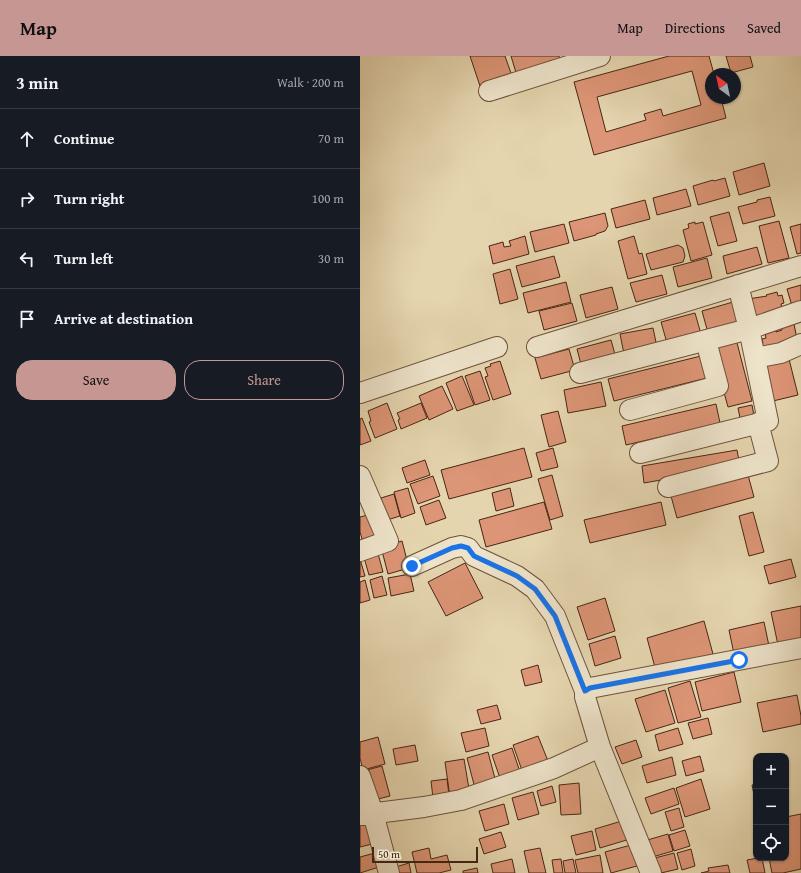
<!DOCTYPE html>
<meta charset="utf-8">
<style>
body{margin:0;font-family:"Gentium Book Plus",serif;background:#20242c;color:#f1f3f6}
.controls{position:absolute;right:12px;bottom:12px;display:grid;overflow:hidden;border-radius:8px;box-shadow:0 1px 3px #0004}
.controls button{width:36px;height:36px;display:grid;place-items:center;padding:0;border:0;border-bottom:1px solid #363941;background:#171b24;color:#f1f3f6;font:20px sans-serif}
.compass{position:absolute;left:345px;top:12px;width:36px;height:36px;border-radius:50%;background:#171b24;box-shadow:0 1px 3px #0004;rotate:327deg}
.scale{position:absolute;left:12px;bottom:10px;width:106px;box-sizing:border-box;padding-left:4px;border:2px solid #482614;border-top:0;font-size:11px;line-height:14px;white-space:nowrap;color:#482614;-webkit-text-stroke:3px #eee4cb;paint-order:stroke}
.stop{position:absolute;width:12px;height:12px;margin:-9px;border:3px solid #1a73e8;border-radius:50%;background:#fff}
.stop.end{background:#1a73e8;border-color:#fff;box-shadow:0 1px 4px #0008}
.list{margin:0;padding:0;list-style:none}
h2{display:flex;justify-content:space-between;align-items:center;height:52px;margin:0;padding:0 16px;font-size:17px}
h2 small{font-size:13px;font-weight:400;color:#9ea1a6}
.list li{display:grid;grid-template-columns:26px 1fr auto;gap:12px;align-items:center;box-sizing:border-box;height:60px;padding:0 16px;border-top:1px solid #363941}
.list b{display:block;font-size:15px;white-space:nowrap}
.list em{font-size:13px;font-style:normal;color:#9ea1a6}
.actions{display:flex;gap:8px;padding:12px 16px}
.actions a{flex:1;padding:9px 0;border:1px solid #c59692;border-radius:16px;text-align:center;font-size:14px;color:#c59692}
.actions .main{background:#c59692;color:#111}
.icon{flex:none;width:22px;height:22px;fill:none;stroke:currentColor;stroke-width:2;stroke-linecap:round;stroke-linejoin:round}
.map{position:relative;flex:none;width:441px;height:817px;overflow:hidden}
header{display:flex;align-items:center;gap:24px;box-sizing:border-box;height:56px;padding:0 20px;background:#c59692;color:#111}
header strong{font-size:19px}
nav{display:flex;gap:22px;margin-inline-start:auto;font-size:14px}
main{display:flex}
aside{flex:1;background:#171b24}
.map>svg:first-child{display:block}
</style>
<header>
<strong>Map</strong>
<nav><a>Map</a><a>Directions</a><a>Saved</a></nav>
</header>
<main>
<aside>
<h2>3 min<small>Walk · 200 m</small></h2>
<ul class="list">
<li><svg class="icon" aria-label="ahead" viewBox="0 0 24 24"><path d="M12 20V5M6 11l6-6 6 6"/></svg><div><b>Continue</b></div><em>70 m</em></li>
<li><svg class="icon" aria-label="right" viewBox="0 0 24 24"><path d="M7 20v-9h11M14 6l5 5-5 5"/></svg><div><b>Turn right</b></div><em>100 m</em></li>
<li><svg class="icon" aria-label="left" viewBox="0 0 24 24"><path d="M17 20v-9H6M10 6l-5 5 5 5"/></svg><div><b>Turn left</b></div><em>30 m</em></li>
<li><svg class="icon" aria-label="arrive" viewBox="0 0 24 24"><path d="M6 21V4h12l-3 4 3 4H6"/></svg><div><b>Arrive at destination</b></div></li>
</ul>
<div class="actions"><a class="main">Save</a><a>Share</a></div>
</aside>
<div class="map">
<svg width="441" height="817" viewBox="0 0 441 817">
<rect width="100%" height="100%" fill="#e5d5af"/>
<filter id="stains"><feTurbulence type="fractalNoise" baseFrequency=".005" numOctaves="4"/><feColorMatrix values="0 0 0 0 .2 0 0 0 0 .09 0 0 0 0 .02 0 0 0 .5 -.17"/></filter>
<radialGradient id="worn" r=".72"><stop offset=".6" stop-color="#630" stop-opacity="0"/><stop offset="1" stop-color="#630" stop-opacity=".3"/></radialGradient>
<path fill="#dc9576" stroke="#482614" fill-rule="evenodd" d="M110,0H145L153,23L121,33Z
M151,0H199L201,7L157,20Z
M309,0H349L354,18H351V42H361L366,62L234,99L214,26ZM332,15L341,49L303,60L301,53L284,58L286,64L246,76L237,41Z
M366,0H390L393,11L371,17Z
M404,107L410,130L379,139L373,116Z
M365,122L370,140L338,149L333,130L353,124L354,125Z
M326,133L331,150L297,159L293,142Z
M410,141L415,160L383,168L378,151L397,146V144Z
M285,144L290,163L256,172L251,153Z
M369,156L377,185L358,190L350,161Z
M245,157L248,170L245,175L236,178V179L214,185L209,166Z
M419,165L429,202L408,207L399,170Z
M335,166V168L343,166L352,199L331,205L323,174L329,172L328,168Z
M204,168L209,187L175,196L170,176Z
M441,168V197L437,198L430,171Z
M165,180L169,198L133,208L129,190L143,186L144,191L151,190L149,185Z
M274,180L279,198L282,197L287,218L268,223L258,185Z
M318,189L323,192L325,200L323,206L291,214L286,198Z
M397,191L402,208L367,218L363,200Z
M194,200L200,221L162,231L156,210Z
M347,202L352,222L318,231L313,211Z
M150,213L158,243L140,248L133,218Z
M302,219L307,238L276,246L270,227Z
M206,226L211,246L168,257L163,237Z
M441,229V248L432,250L427,233Z
M252,231L258,253L226,262L220,239Z
M417,236L418,240L422,239L424,247L421,248L423,256L391,265L388,243L407,240L406,239Z
M373,246L379,268L348,277L342,255Z
M212,247L217,265L184,274L179,255Z
M335,257L341,278L307,287L301,266Z
M434,268L437,283L403,297L401,288L403,287L402,283L406,282L405,276L415,273L416,276L422,274L421,272Z
M293,272L297,291L264,298L260,278Z
M376,283L392,345L368,351L351,289Z
M251,284L256,302L222,312L217,293Z
M209,293L215,314L181,323L175,302Z
M345,299L351,321L254,345L248,323Z
M429,303L438,339L413,345L403,310Z
M140,305L151,338L133,344L125,321L128,320L125,312L131,310L130,308Z
M120,315L130,344L115,349L105,320Z
M102,320L114,349L97,355L86,327Z
M241,326L246,350L208,357L204,334Z
M82,330L93,353L69,364L59,340Z
M27,347L37,373L15,382L9,366L11,365L8,355Z
M61,347L67,362L41,373L38,364L40,363L37,357Z
M356,348L360,367L266,389L262,370Z
M392,349L395,365L381,367L378,352Z
M198,355L206,386L189,391L181,359Z
M2,362L11,385L0,389V363Z
M164,392L172,421L89,443L81,414Z
M193,392L198,411L181,415L176,397Z
M377,394L380,410L284,427L282,410Z
M65,404L70,419L47,427L42,412Z
M192,419L203,460L190,464L178,423Z
M388,419L394,441L317,462L311,440Z
M73,420L80,440L58,448L50,428Z
M48,432L55,457L41,462L34,436Z
M150,432L154,450L136,455L132,437Z
M34,438L40,460L27,464L21,442Z
M79,444L86,462L66,469L60,451Z
M184,446L192,473L126,491L119,464Z
M301,446L306,469L230,487L224,464Z
M393,456L404,496L389,500L379,460Z
M12,458L21,483L4,490L0,476V461Z
M42,485L49,512L28,518L21,491Z
M17,494L23,516L9,519L3,498Z
M0,503L5,520L0,521Z
M431,503L436,521L409,528L404,510Z
M105,507L123,542L86,560L68,526Z
M50,518L54,535L31,540L28,522Z
M22,520L27,539L14,542L10,524Z
M5,524L10,544L0,547V526Z
M245,542L255,575L228,584L217,551Z
M441,550V584L418,589L411,556Z
M344,565L353,598L296,615L287,582Z
M404,566L409,590L374,598L369,574Z
M255,580L261,602L235,610L229,588Z
M178,609L182,626L165,630L161,614Z
M374,616L381,646L342,655L335,626Z
M330,625L341,661L318,667L308,632Z
M305,634L315,667L286,676L275,643Z
M437,639L441,660V668L403,676L397,647Z
M137,649L141,663L121,668L117,654Z
M348,662L352,678L333,683L328,667Z
M125,672L129,690L106,696L101,677Z
M318,672L323,688L299,695L295,679Z
M178,680L190,710L164,720L153,689Z
M18,681L25,708L3,714L0,702V686Z
M276,684L282,701L262,708L255,691Z
M55,689L58,705L36,709L33,693Z
M152,692L161,719L141,725L132,699Z
M128,696L137,730L116,736L107,702Z
M340,700L344,715L326,720L322,705Z
M312,701L316,719L287,727L282,710Z
M104,703L110,739L90,741L85,706Z
M22,710L30,740L10,745L3,715Z
M87,723L89,739L73,742L71,725Z
M341,723L350,753L325,761L316,732Z
M219,727L221,758L201,759L199,729Z
M396,728V748L392,729Z
M192,730L196,746L181,750L177,735Z
M314,732L319,748L291,758L285,742Z
M173,736L179,758L158,764L152,742Z
M144,748L149,768L125,775L119,755Z
M319,752L324,771L311,775L305,756Z
M441,758V813L423,817H412L409,802H426V761Z
M5,762L12,788L0,791V763Z
M265,764L270,783L240,792L235,773Z
M325,774L330,790L314,795L309,779Z
M232,775L236,794L216,799L211,780Z
M141,776L146,791L124,798L119,783Z
M308,778L313,795L289,802L284,785Z
M271,789L277,810L251,817L245,796Z
M69,792L71,803L87,799L91,814L79,817H57L52,796Z
M180,792L186,817H169L164,795Z
M331,793L335,810L322,814L317,797Z
M15,797L19,811L0,817V801Z
M314,797L318,813L301,817H294L291,803Z
M240,799L243,817H218L215,804Z
M398,802H402L405,817H390L387,804Z
M152,803L155,817H133L131,808Z
M201,803L203,817H194L192,804Z
M213,803L216,817H205L203,805Z
M49,807L51,817H33L32,812Z
M368,809L370,817H341L349,815L348,812Z
M117,812L118,817H103V815Z"/>
<g fill="none" stroke-linecap="round" stroke-linejoin="round">
<defs>
<path id="minor" d="M129,35L240,0
M177,291L441,210
M395,302L421,297L441,288
M220,317L389,273L441,255
M0,337L137,291
M270,354L358,330L346,285
M280,397L408,365L389,273L378,229
M0,420L28,485L0,495
M308,431L408,405L398,367
M52,510L92,492L101,490L108,492L114,500L157,520L175,533L195,560L225,635
M0,720L13,757L29,817
M0,759L64,751L101,744L194,712L240,691
M291,817L240,691L225,641V635L230,632L441,592"/>
</defs>
<use href="#minor" stroke="#6f523b" stroke-width="22"/>
<use href="#minor" stroke="#eee4cb" stroke-width="20"/>
</g>
<g fill="none" stroke-linecap="round" stroke-linejoin="round">
<path stroke="#1a73e8" stroke-width="5" d="M52,510L92,492L101,490L108,492L114,500L157,520L175,533L195,560L225,635L230,632L379,604"/>
</g>
<rect width="100%" height="100%" filter="url(#stains)"/>
<rect width="100%" height="100%" fill="url(#worn)"/>
</svg>
<div class="controls">
<button>+</button>
<button>−</button>
<button><svg class="icon" aria-label="locate" viewBox="0 0 24 24"><circle cx="12" cy="12" r="6"/><path d="M12 2v4M12 18v4M2 12h4M18 12h4"/></svg></button>
</div>
<svg class="compass" viewBox="-18 -18 36 36"><path d="M0-13l5 13h-10z" fill="#e53935"/><path d="M0 13l5-13h-10z" fill="#9ea1a6"/></svg>
<div class="scale">50 m</div>
<div class="stop" style="left:379px;top:604px"></div>
<div class="stop end" style="left:52px;top:510px"></div>
</div>
</main>
